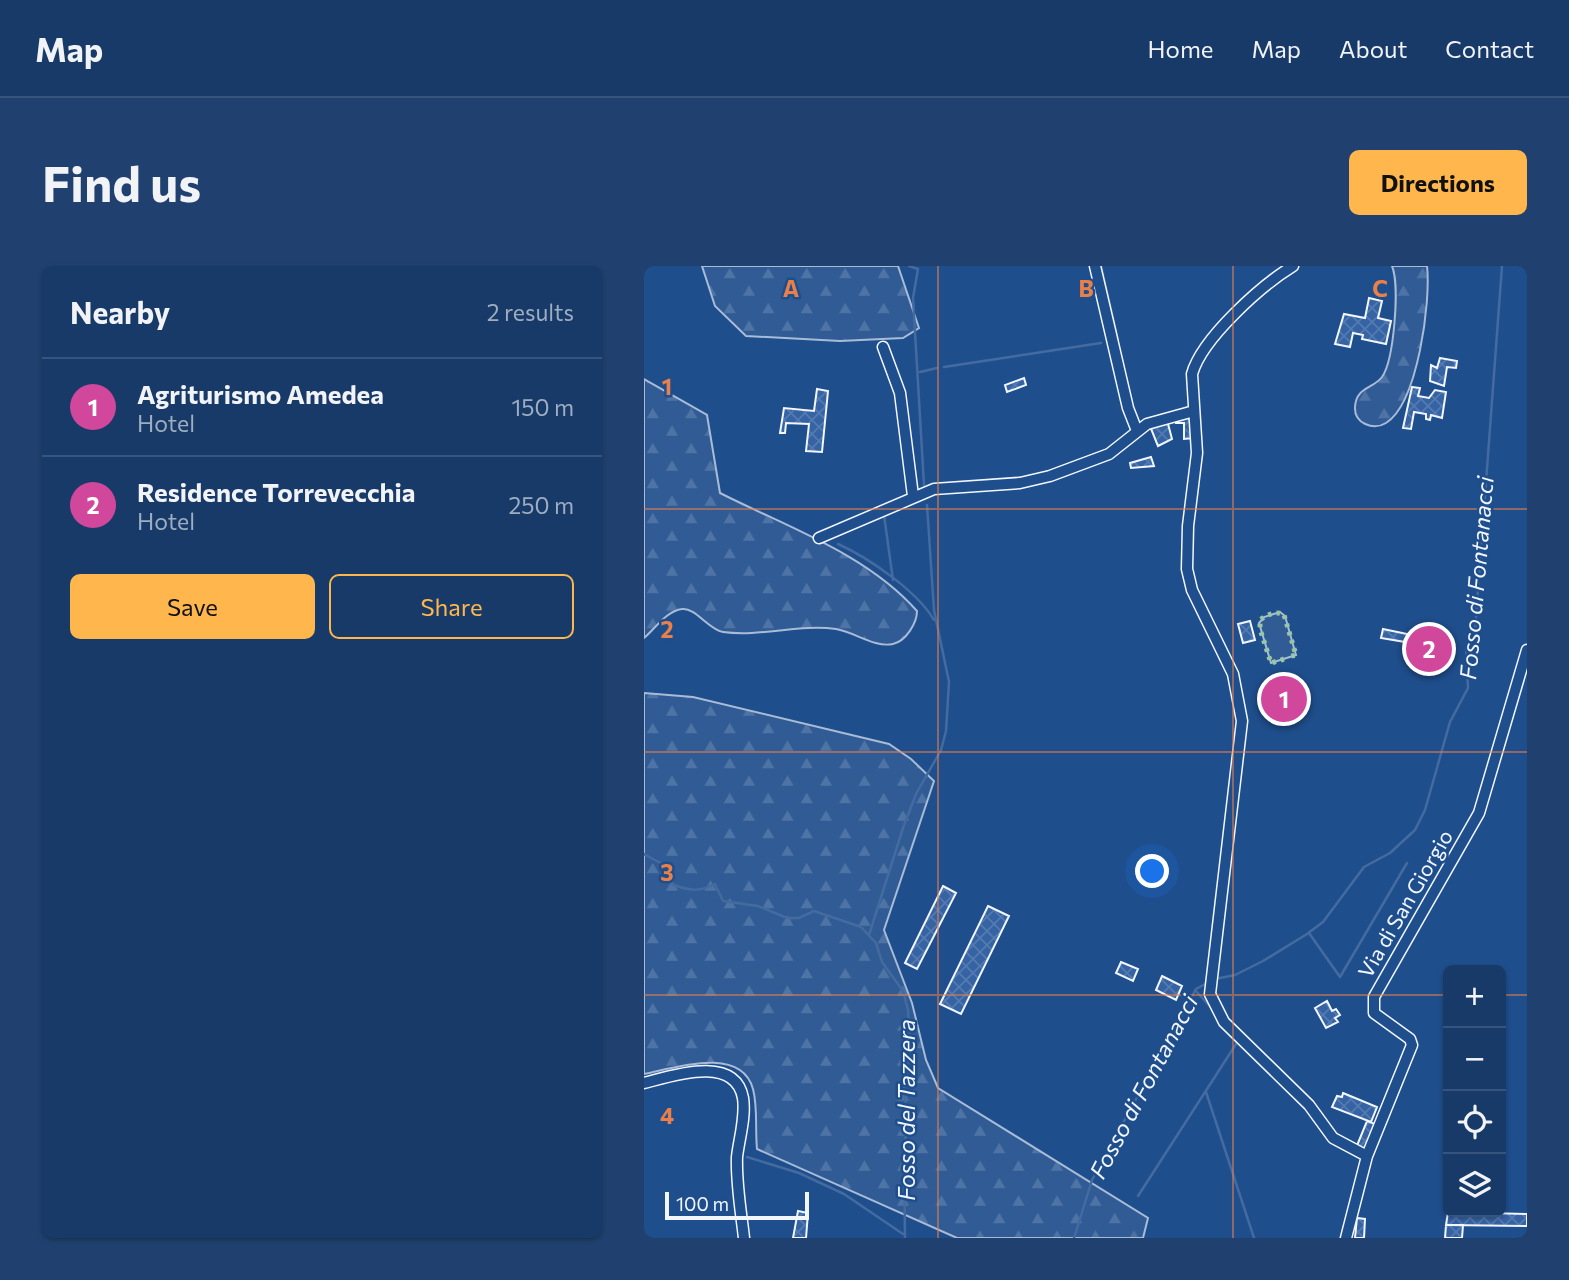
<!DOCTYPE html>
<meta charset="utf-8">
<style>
body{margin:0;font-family:Commissioner,sans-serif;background:#20416f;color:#f1f3f6}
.controls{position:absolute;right:21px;bottom:21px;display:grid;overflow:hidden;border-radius:10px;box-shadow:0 2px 5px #0004}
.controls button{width:63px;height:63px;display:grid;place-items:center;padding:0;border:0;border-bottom:2px solid #36547d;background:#173a69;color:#f1f3f6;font:35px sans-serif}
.scale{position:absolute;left:21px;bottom:18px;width:144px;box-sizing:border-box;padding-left:7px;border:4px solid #f2f6ff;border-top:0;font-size:19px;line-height:24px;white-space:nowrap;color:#f2f6ff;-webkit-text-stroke:5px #1f4e8c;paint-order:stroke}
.you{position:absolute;left:509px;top:606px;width:24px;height:24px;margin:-18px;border:5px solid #fff;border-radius:50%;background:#1a73e8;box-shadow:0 0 0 10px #1a73e833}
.badge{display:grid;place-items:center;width:46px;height:46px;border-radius:50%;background:#ffb74d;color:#fff;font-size:23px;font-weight:700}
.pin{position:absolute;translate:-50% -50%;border:4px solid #fff;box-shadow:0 2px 7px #0006}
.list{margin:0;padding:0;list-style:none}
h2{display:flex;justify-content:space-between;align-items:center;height:91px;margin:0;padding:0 28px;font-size:30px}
h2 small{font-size:23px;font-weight:400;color:#9eadc0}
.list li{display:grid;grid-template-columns:46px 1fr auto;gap:21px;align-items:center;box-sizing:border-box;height:98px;padding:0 28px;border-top:2px solid #36547d}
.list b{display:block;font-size:26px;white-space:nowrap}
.list p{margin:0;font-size:23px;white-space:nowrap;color:#9eadc0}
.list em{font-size:23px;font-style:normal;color:#9eadc0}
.actions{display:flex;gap:14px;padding:21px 28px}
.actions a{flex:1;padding:16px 0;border:2px solid #ffb74d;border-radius:10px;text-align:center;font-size:24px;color:#ffb74d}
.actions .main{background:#ffb74d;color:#111}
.icon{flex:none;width:38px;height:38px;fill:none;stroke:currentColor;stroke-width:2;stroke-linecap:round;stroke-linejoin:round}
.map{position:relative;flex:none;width:883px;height:972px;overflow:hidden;border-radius:10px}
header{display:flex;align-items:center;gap:42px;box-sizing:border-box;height:98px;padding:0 35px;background:#173a69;border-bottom:2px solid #36547d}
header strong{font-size:33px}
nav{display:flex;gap:38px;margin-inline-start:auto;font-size:24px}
.intro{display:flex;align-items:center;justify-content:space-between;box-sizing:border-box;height:168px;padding:0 42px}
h1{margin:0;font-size:49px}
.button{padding:18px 32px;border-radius:10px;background:#ffb74d;color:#111;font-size:24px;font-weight:700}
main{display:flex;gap:42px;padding:0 42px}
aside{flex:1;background:#173a69;border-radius:10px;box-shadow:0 2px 5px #0004}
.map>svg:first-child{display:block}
</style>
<header>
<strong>Map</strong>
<nav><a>Home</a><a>Map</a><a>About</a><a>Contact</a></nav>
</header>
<div class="intro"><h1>Find us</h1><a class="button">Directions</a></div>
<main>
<aside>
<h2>Nearby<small>2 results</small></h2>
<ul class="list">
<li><span class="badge" style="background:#d1479c">1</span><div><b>Agriturismo Amedea</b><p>Hotel</p></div><em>150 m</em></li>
<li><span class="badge" style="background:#d1479c">2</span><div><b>Residence Torrevecchia</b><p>Hotel</p></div><em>250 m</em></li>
</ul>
<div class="actions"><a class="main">Save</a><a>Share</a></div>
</aside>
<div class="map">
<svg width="883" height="972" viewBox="0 0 883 972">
<defs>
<pattern id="forest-firs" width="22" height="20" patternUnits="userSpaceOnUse" patternTransform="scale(1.75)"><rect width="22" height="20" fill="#305b95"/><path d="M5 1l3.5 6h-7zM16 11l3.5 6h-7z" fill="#4e73a5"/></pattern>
<pattern id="building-cross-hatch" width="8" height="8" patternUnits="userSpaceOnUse" patternTransform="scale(1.75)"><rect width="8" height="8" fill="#3563a3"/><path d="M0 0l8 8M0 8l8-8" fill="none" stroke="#537ab1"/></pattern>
</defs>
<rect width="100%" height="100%" fill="#1f4e8c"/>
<path fill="#305b95" stroke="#a8bbd7" stroke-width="2" d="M636,346L641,350L652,389L627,397L615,357L620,351Z"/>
<path fill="url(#forest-firs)" stroke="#a8bbd7" stroke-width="2" d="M58,0H254L275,62L259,72L196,75L102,70L71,40Z
M748,0H783C787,35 774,137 742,157C729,165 710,157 711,141C712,121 729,123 738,111C750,94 756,19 748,0Z
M0,113L63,149L76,227C143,261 223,288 273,345C273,357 262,375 249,378C230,382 211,366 192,363C155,358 117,371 79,366C65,364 51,341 38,343C22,345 11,363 0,372Z
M0,427L49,431L245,478L267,493L290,515L240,664L268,737L282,794L294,822L504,952L499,972H313L113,883C111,864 114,842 109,823C97,779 30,802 0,808Z"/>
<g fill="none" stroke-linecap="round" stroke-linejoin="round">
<path stroke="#446ba0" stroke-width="2.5" d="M265,0L274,3L269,32L280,219
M457,0L474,74
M300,101L457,77
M276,106L293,102
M240,249L249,314
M194,278C225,292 273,325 290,354
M0,588L20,599L28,618C44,625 55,626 71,618L79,635L114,640L143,652H155L170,645L217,661L232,677L238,696L259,725L264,744L266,775L260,823L264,857L260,881L261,972
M665,667L696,711L763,597
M225,669L259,562L272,528L297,484L302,465L305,416L290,344L283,239
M571,713L591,709L619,695L663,668L679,656L720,601L746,587L771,564L781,544L806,456L824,422L822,381L831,365L858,0
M551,724L570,745
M562,826L610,972
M103,891L155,907L200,928L259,968
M494,930L594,775
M430,972L448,914L552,723L565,716"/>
</g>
<path fill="url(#building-cross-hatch)" stroke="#f2f6ff" stroke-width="2" d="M725,32L738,35L734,52L747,55L742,78L718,73L719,69L709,67L706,81L691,78L700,48L721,52Z
M796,92L813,95L812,102L803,101L800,120L786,115L787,99L793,102Z
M380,112L382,119L363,126L361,119Z
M768,121L776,122L774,130L785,132L791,124L802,126L798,152L787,149L786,154L782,153V148L770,146L767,163L759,162Z
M173,123L184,125L178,186L162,185L165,158L142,157L141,167H136L140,142L170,145Z
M542,151L546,153L550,172L540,173V157H532V152Z
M523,154L528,173L514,180L506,160Z
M507,191L510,200L487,202L486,197Z
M606,355L611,374L599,377L594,358Z
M739,363L768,369L767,377L737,372Z
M779,367L800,371V391L775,385Z
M634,416L636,421L644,417L651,431L634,440L626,423Z
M299,620L312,627L273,703L261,697Z
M344,640L365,650L317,748L296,738Z
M477,696L494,703L489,715L472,707Z
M518,710L538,720L532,734L512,724Z
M683,735L688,745L692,743L696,749L691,752L694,756L682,762L671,742Z
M699,827L733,841L727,856L688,841L693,830L698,831Z
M723,855L731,858L720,885L712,882Z
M154,945L164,947L162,972H149Z
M804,946L883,948V960L802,959Z
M713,952L721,953L720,972H711Z
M802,959H819L818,972H801Z"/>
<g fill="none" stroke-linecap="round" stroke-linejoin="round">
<defs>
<path id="minor" d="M451,0L484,142L493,165
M649,0C618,19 558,72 548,108L553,187L544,260L543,303L548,324L589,408L598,455L566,728L580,756L665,839L689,872L723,890
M239,81L256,127L269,230
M175,272L290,223L376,217L406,210L465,188L503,158L550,145
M0,817C28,810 91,788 99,832C102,851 95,873 93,891C92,918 97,945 100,972
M702,972L723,890L768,779L766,773L730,747V731L835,547L883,384"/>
</defs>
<use href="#minor" stroke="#f2f6ff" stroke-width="13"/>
<use href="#minor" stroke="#1f4e8c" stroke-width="10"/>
<path stroke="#97c8a6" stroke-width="5" stroke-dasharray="3.5 5" stroke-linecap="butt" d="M640,393L627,397L616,363V354C622,349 633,344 640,349L652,389L644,391"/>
</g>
<path fill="none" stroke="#ea8049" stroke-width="2" stroke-opacity="0.55" d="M294,0V972M589,0V972M0,243H883M0,486H883M0,729H804M857,729H883"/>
<g text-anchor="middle" stroke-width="5" stroke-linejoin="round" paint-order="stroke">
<g font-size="21" fill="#f2f6ff" stroke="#1f4e8c">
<text transform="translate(762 638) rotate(-60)" y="7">Via di San Giorgio</text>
</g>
<g font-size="23" font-style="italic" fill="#f2f6ff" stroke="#1f4e8c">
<text transform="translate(833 312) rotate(-85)" y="8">Fosso di Fontanacci</text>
<text transform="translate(500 821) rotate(-62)" y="8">Fosso di Fontanacci</text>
<text transform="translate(263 844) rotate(-90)" y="8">Fosso del Tazzera</text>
</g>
</g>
<g font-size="23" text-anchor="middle" font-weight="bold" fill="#ea8049" stroke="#1f4e8c" stroke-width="5" stroke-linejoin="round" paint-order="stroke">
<text x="147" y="31">A</text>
<text x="442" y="31">B</text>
<text x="736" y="31">C</text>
<text x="23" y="129">1</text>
<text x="23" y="372">2</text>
<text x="23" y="615">3</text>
<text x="23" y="858">4</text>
</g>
</svg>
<div class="controls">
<button>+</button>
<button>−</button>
<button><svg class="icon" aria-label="locate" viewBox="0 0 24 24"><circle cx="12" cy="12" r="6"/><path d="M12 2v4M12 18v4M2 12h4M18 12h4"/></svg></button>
<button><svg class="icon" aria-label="layers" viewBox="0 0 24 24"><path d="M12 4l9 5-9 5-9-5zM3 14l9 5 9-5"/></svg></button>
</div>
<div class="scale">100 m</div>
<div class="you"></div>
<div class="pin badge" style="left:640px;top:433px;background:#d1479c">1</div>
<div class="pin badge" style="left:785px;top:383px;background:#d1479c">2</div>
</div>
</main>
